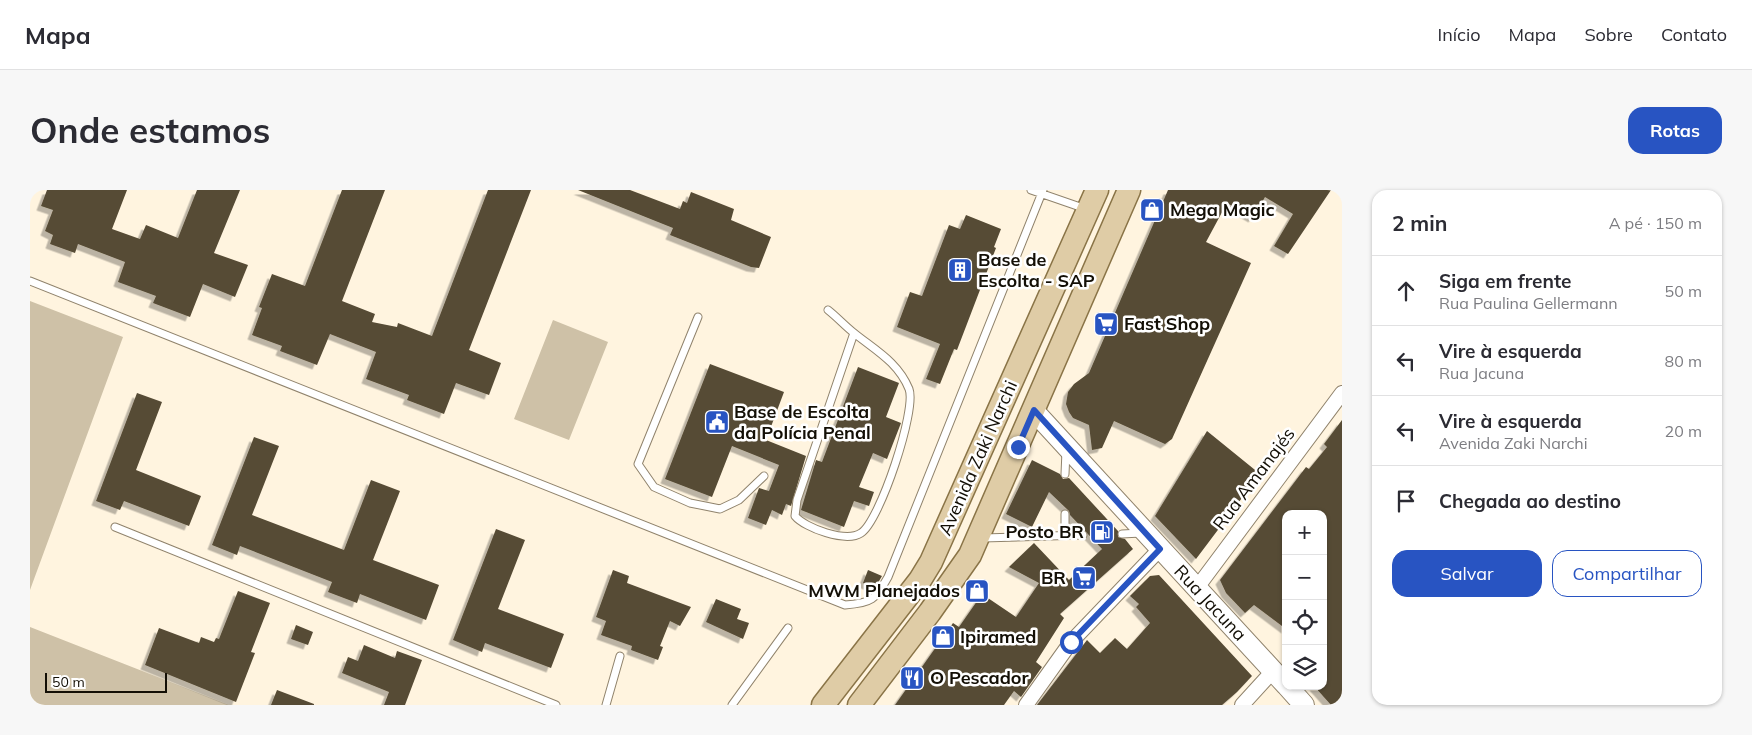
<!DOCTYPE html>
<html lang="pt">
<meta charset="utf-8">
<style>
body{margin:0;font-family:Mulish,sans-serif;background:#f7f7f7;color:#2b2b33}
.controls{position:absolute;right:15px;bottom:15px;display:grid;overflow:hidden;border-radius:10px;box-shadow:0 1px 4px #0004}
.controls button{width:45px;height:45px;display:grid;place-items:center;padding:0;border:0;border-bottom:1px solid #e1e1e2;background:#fff;color:#2b2b33;font:25px sans-serif}
.scale{position:absolute;left:15px;bottom:12px;width:122px;box-sizing:border-box;padding-left:5px;border:2px solid #130f06;border-top:0;font-size:14px;line-height:18px;white-space:nowrap;color:#130f06;-webkit-text-stroke:4px #fff;paint-order:stroke}
.stop{position:absolute;width:15px;height:15px;margin:-11px;border:4px solid #2854c2;border-radius:50%;background:#fff}
.stop.end{background:#2854c2;border-color:#fff;box-shadow:0 1px 5px #0008}
.list{margin:0;padding:0;list-style:none}
h2{display:flex;justify-content:space-between;align-items:center;height:65px;margin:0;padding:0 20px;font-size:21px}
h2 small{font-size:16px;font-weight:400;color:#7c7c81}
.list li{display:grid;grid-template-columns:32px 1fr auto;gap:15px;align-items:center;box-sizing:border-box;height:70px;padding:0 20px;border-top:1px solid #e1e1e2}
.list b{display:block;font-size:19px;white-space:nowrap}
.list p{margin:0;font-size:16px;white-space:nowrap;color:#7c7c81}
.list em{font-size:16px;font-style:normal;color:#7c7c81}
.actions{display:flex;gap:10px;padding:15px 20px}
.actions a{flex:1;padding:11px 0;border:1px solid #2854c2;border-radius:15px;text-align:center;font-size:18px;color:#2854c2}
.actions .main{background:#2854c2;color:#fff}
.icon{flex:none;width:28px;height:28px;fill:none;stroke:currentColor;stroke-width:2;stroke-linecap:round;stroke-linejoin:round}
.map{position:relative;flex:none;width:1312px;height:515px;overflow:hidden;border-radius:15px}
header{display:flex;align-items:center;gap:30px;box-sizing:border-box;height:70px;padding:0 25px;background:#fff;border-bottom:1px solid #e1e1e2}
header strong{font-size:24px}
nav{display:flex;gap:28px;margin-inline-start:auto;font-size:18px}
.intro{display:flex;align-items:center;justify-content:space-between;box-sizing:border-box;height:120px;padding:0 30px}
h1{margin:0;font-size:35px}
.button{padding:12px 22px;border-radius:15px;background:#2854c2;color:#fff;font-size:18px;font-weight:700}
main{display:flex;gap:30px;padding:0 30px}
aside{flex:1;background:#fff;border-radius:15px;box-shadow:0 1px 4px #0004}
.map>svg:first-child{display:block}
</style>
<header>
<strong>Mapa</strong>
<nav><a>Início</a><a>Mapa</a><a>Sobre</a><a>Contato</a></nav>
</header>
<div class="intro"><h1>Onde estamos</h1><a class="button">Rotas</a></div>
<main>
<div class="map">
<svg width="1312" height="515" viewBox="0 0 1312 515">
<defs>
<filter id="shadow"><feDropShadow dx="-4.5" dy="4.5" stdDeviation="0" flood-color="#0004"/></filter>
</defs>
<rect width="100%" height="100%" fill="#fff4df"/>
<path fill="#cec1a7" d="M0,111L93,147L0,400Z
M523,130L578,152L539,250L484,229Z
M0,437L199,515H0Z"/>
<path fill="#564b35" filter="url(#shadow)" d="M17,0H97L82,39L110,49L116,35L148,48L167,0H210L184,63L218,75L205,107L173,94L160,127L123,113L126,106L88,92L95,72L48,54L45,63L20,54L23,45L15,41L23,20L11,16Z
M312,0H355L312,111L345,124L342,132L367,137L368,133L402,146L458,0H501L439,160L471,173L459,205L426,193L414,224L377,210L379,205L336,189L346,162L300,144L287,175L250,161L252,156L222,145L232,118L229,117L242,84L275,96Z
M548,0H600L650,19L653,11L657,13L661,2L704,19L701,30L741,47L729,78L721,77L640,45L643,38Z
M1138,0H1301L1258,64L1244,56L1263,24L1235,7L1223,28L1197,13L1176,52L1221,73L1142,249L1135,254L1084,231L1072,258L1062,260L1059,235L1043,228L1039,222L1036,214L1038,202L1044,194L1059,183Z
M936,25L971,39L964,57L966,58L927,160L924,159L910,194L896,189L910,154L867,137L880,102L892,106L919,35L930,39Z
M680,174L754,202L736,250L776,266L761,316L756,314L752,325L742,320L736,335L718,328L729,298L739,301L749,275L702,256L682,307L635,289Z
M828,177L869,193L856,227L871,233L857,269L843,263L829,297L844,302L839,316L824,311L814,337L771,320L786,270L792,272Z
M107,203L132,212L106,280L171,306L159,336L94,311L90,320L66,311Z
M1312,230V515H1301L1284,496H1293V324H1256V439L1224,415L1215,423L1196,403L1190,390L1276,277L1279,279L1297,257L1294,254Z
M1177,241L1230,284L1166,369L1125,326Z
M224,247L249,256L222,325L314,360L341,290L370,301L343,370L409,395L396,430L330,404L327,413L298,402L302,392L210,356L207,365L182,355Z
M1002,270L1030,284L1033,289L1039,288L1088,341V347L1095,349L1103,359L1030,424L1034,428L1006,472L1012,477L991,507L984,501L974,515H865L923,433L929,437L952,404L986,427L1009,393L979,377L1004,353L1039,390L1072,359L1040,325L1039,321L1019,302L1002,337L976,324Z
M466,339L495,350L468,419L534,444L521,478L455,453L452,462L423,450Z
M583,380L599,386L597,393L661,417L650,436L640,431L630,456L633,457L628,470L601,460L602,456L571,445L576,431L566,427Z
M838,380L852,386L845,398L833,393Z
M1129,385L1222,486L1207,502L1192,515H1007L1057,450L1070,463L1085,448L1097,459L1120,433L1106,417L1109,414L1100,406L1120,386Z
M208,401L240,413L221,462L225,463L206,512L115,475L129,438L169,453L171,447L184,452L186,448L189,449Z
M686,409L711,419L707,429L719,433L713,449L676,432Z
M266,435L283,442L278,455L261,449Z
M334,455L365,468L367,461L392,470L375,515H354L359,502L312,483L318,467L328,471Z
M247,500L284,514V515H241Z"/>
<g fill="none" stroke-linecap="round" stroke-linejoin="round">
<defs>
<path id="lane" d="M1001,0L1056,19
M0,91L815,415C842,413 845,410 858,387L1013,0
M798,120C807,127 815,136 824,143C845,160 868,172 879,199C887,219 850,331 831,343C816,353 775,338 765,326L767,310L824,143
M668,127L608,274L624,297L660,313L690,319L709,310L734,286
M1035,284L1036,261
M85,337L526,515
M1092,344L1111,343
M1035,345V324
M953,348L1053,345
M576,515L590,466
M702,515L758,438"/>
<path id="street" d="M1166,399L1312,203
M996,515L1041,452L1130,359
M1212,515L1243,481"/>
<path id="secondary" d="M1003,220L1256,495
M1257,496L1274,515"/>
<path id="primary" d="M793,515L890,390L901,372L1067,0
M829,515L900,422L940,365L1099,0"/>
</defs>
<use href="#lane" stroke="#90836c" stroke-width="9"/>
<use href="#street" stroke="#90836c" stroke-width="16"/>
<use href="#secondary" stroke="#90836c" stroke-width="22"/>
<use href="#primary" stroke="#8a7447" stroke-width="25"/>
<use href="#lane" stroke="#fff" stroke-width="7"/>
<use href="#street" stroke="#fff" stroke-width="14"/>
<use href="#secondary" stroke="#fff" stroke-width="20"/>
<use href="#primary" stroke="#dfcca6" stroke-width="22"/>
</g>
<g fill="none" stroke-linecap="round" stroke-linejoin="round">
<path stroke="#2854c2" stroke-width="6" d="M988,257L1004,220L1130,359L1041,452"/>
</g>
<defs>
<symbol id="shop-square" viewBox="-11 -11 22 22"><rect x="-9" y="-9" width="18" height="18" rx="4" fill="#2854c2" stroke="#fff"/><path d="M-5-2.5h2.3a2.7 3.5 0 0 1 5.4 0H5L5.5 6h-11ZM-1.5-2.5h3a1.5 2.3 0 0 0-3 0Z" fill="#fff"/></symbol>
<symbol id="building-square" viewBox="-11 -11 22 22"><rect x="-9" y="-9" width="18" height="18" rx="4" fill="#2854c2" stroke="#fff"/><path d="M-4-6H4V6H1V3H-1V6H-4ZM-2.5-4.3h1.7v1.8h-1.7ZM.8-4.3h1.7v1.8H.8ZM-2.5-1h1.7V.8h-1.7ZM.8-1h1.7V.8H.8Z" fill="#fff"/></symbol>
<symbol id="supermarket-square" viewBox="-11 -11 22 22"><rect x="-9" y="-9" width="18" height="18" rx="4" fill="#2854c2" stroke="#fff"/><path d="M-6-5.5h2.5l.6 2H6L4.5 2H-2.5L-4.4-4H-6ZM-1.5 3.2a1.3 1.3 0 1 0 .1 0ZM3 3.2a1.3 1.3 0 1 0 .1 0Z" fill="#fff"/></symbol>
<symbol id="civic-square" viewBox="-11 -11 22 22"><rect x="-9" y="-9" width="18" height="18" rx="4" fill="#2854c2" stroke="#fff"/><path d="M-.6-6.5H3V-4.5H.6V-3L4-1V1h2V6H-6V1h2V-1L-.6-3ZM-1.2 2.5V6h2.4V2.5Z" fill="#fff"/></symbol>
<symbol id="fuel-square" viewBox="-11 -11 22 22"><rect x="-9" y="-9" width="18" height="18" rx="4" fill="#2854c2" stroke="#fff"/><path d="M-5.5-6h7V0h2V4h1.3V-2.5L3-4.5l.8-.8L6-3V5H2.5V1h-1V6h-7ZM-4.2-4.7v3.2H.2V-4.7Z" fill="#fff"/></symbol>
<symbol id="restaurant-square" viewBox="-11 -11 22 22"><rect x="-9" y="-9" width="18" height="18" rx="4" fill="#2854c2" stroke="#fff"/><path d="M-5-6h1v4h1v-4h1v4h1v-4h1v5L-1.5 .5V6h-2V.5L-5-1ZM5-6V6H3V1.5H1.5Q1.5-4 5-6Z" fill="#fff"/></symbol>
</defs>
<g fill-rule="evenodd">
<use href="#shop-square" x="1108" y="6" width="28" height="28"/>
<use href="#building-square" x="916" y="66" width="28" height="28"/>
<use href="#supermarket-square" x="1062" y="120" width="28" height="28"/>
<use href="#civic-square" x="673" y="218" width="28" height="28"/>
<use href="#fuel-square" x="1058" y="328" width="28" height="28"/>
<use href="#supermarket-square" x="1040" y="374" width="28" height="28"/>
<use href="#shop-square" x="933" y="387" width="28" height="28"/>
<use href="#shop-square" x="899" y="433" width="28" height="28"/>
<use href="#restaurant-square" x="868" y="474" width="28" height="28"/>
</g>
<g text-anchor="middle" stroke-width="5" stroke-linejoin="round" paint-order="stroke">
<g font-size="18" font-weight="bold" fill="#130f06" stroke="#fff" text-anchor="start">
<text x="1140" y="26">Mega Magic</text>
<text x="948" y="76">Base de<tspan x="948" dy="21">Escolta - SAP</tspan></text>
<text x="1094" y="140">Fast Shop</text>
<text x="704" y="228">Base de Escolta<tspan x="704" dy="21">da Polícia Penal</tspan></text>
<text x="1054" y="348" text-anchor="end">Posto BR</text>
<text x="1036" y="394" text-anchor="end">BR</text>
<text x="930" y="407" text-anchor="end">MWM Planejados</text>
<text x="930" y="453">Ipiramed</text>
<text x="900" y="494">O Pescador</text>
</g>
<g font-size="18" fill="#130f06" stroke="#fff">
<text transform="translate(948 268) rotate(-66)" y="6">Avenida Zaki Narchi</text>
<text transform="translate(1224 289) rotate(-53)" y="6">Rua Amanajés</text>
<text transform="translate(1180 413) rotate(47)" y="6">Rua Jacuna</text>
</g>
</g>
</svg>
<div class="controls">
<button>+</button>
<button>−</button>
<button><svg class="icon" aria-label="locate" viewBox="0 0 24 24"><circle cx="12" cy="12" r="6"/><path d="M12 2v4M12 18v4M2 12h4M18 12h4"/></svg></button>
<button><svg class="icon" aria-label="layers" viewBox="0 0 24 24"><path d="M12 4l9 5-9 5-9-5zM3 14l9 5 9-5"/></svg></button>
</div>
<div class="scale">50 m</div>
<div class="stop" style="left:1041px;top:452px"></div>
<div class="stop end" style="left:988px;top:257px"></div>
</div>
<aside>
<h2>2 min<small>A pé · 150 m</small></h2>
<ul class="list">
<li><svg class="icon" aria-label="ahead" viewBox="0 0 24 24"><path d="M12 20V5M6 11l6-6 6 6"/></svg><div><b>Siga em frente</b><p>Rua Paulina Gellermann</p></div><em>50 m</em></li>
<li><svg class="icon" aria-label="left" viewBox="0 0 24 24"><path d="M17 20v-9H6M10 6l-5 5 5 5"/></svg><div><b>Vire à esquerda</b><p>Rua Jacuna</p></div><em>80 m</em></li>
<li><svg class="icon" aria-label="left" viewBox="0 0 24 24"><path d="M17 20v-9H6M10 6l-5 5 5 5"/></svg><div><b>Vire à esquerda</b><p>Avenida Zaki Narchi</p></div><em>20 m</em></li>
<li><svg class="icon" aria-label="arrive" viewBox="0 0 24 24"><path d="M6 21V4h12l-3 4 3 4H6"/></svg><div><b>Chegada ao destino</b></div></li>
</ul>
<div class="actions"><a class="main">Salvar</a><a>Compartilhar</a></div>
</aside>
</main>
